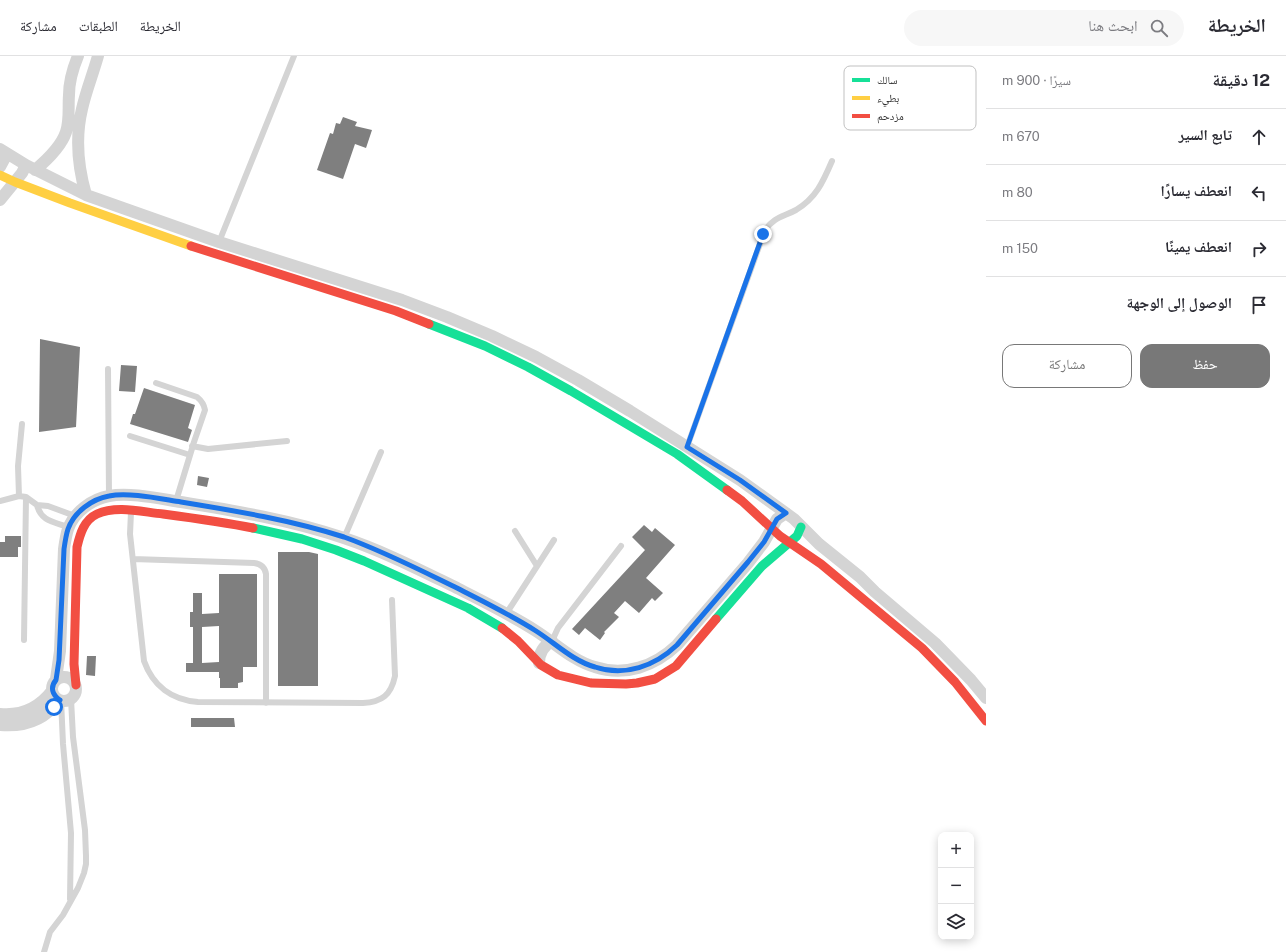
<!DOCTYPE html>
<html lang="ar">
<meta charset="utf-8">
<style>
body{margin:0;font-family:"Public Sans","Noto Naskh Arabic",sans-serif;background:#f7f7f7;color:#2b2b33;direction:rtl}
.controls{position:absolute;right:12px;bottom:12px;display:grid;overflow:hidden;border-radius:8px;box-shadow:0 2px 10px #0003}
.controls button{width:36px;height:36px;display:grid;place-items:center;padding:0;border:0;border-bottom:1px solid #e1e1e2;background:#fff;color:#2b2b33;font:20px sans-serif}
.stop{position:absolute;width:12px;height:12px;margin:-9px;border:3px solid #1a73e8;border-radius:50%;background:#fff}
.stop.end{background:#1a73e8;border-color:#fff;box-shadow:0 1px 4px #0008}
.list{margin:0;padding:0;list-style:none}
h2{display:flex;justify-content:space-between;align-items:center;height:52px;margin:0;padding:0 16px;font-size:17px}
h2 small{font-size:13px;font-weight:400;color:#7c7c81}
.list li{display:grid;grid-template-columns:26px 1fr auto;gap:12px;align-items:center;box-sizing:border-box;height:56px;padding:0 16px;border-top:1px solid #e1e1e2}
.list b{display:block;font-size:15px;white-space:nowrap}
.list em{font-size:13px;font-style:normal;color:#7c7c81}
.actions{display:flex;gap:8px;padding:12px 16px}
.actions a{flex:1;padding:9px 0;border:1px solid #787878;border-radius:12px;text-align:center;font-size:14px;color:#787878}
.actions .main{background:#787878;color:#fff}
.icon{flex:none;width:22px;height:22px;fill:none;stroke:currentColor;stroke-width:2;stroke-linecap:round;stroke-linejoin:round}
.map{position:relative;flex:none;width:986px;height:896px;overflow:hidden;direction:ltr}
header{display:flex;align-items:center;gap:24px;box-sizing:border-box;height:56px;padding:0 20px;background:#fff;border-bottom:1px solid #e1e1e2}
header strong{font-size:19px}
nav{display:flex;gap:22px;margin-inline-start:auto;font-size:14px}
.search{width:280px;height:36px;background:#f7f7f7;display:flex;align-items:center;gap:10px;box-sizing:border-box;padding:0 14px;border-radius:22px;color:#7c7c81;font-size:15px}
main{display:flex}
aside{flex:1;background:#fff}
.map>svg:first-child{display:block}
</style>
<header>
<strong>الخريطة</strong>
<div class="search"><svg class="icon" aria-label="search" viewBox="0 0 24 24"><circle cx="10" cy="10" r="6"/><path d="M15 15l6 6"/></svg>ابحث هنا</div>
<nav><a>الخريطة</a><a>الطبقات</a><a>مشاركة</a></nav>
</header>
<main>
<aside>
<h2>12 دقيقة<small>سيرًا · 900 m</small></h2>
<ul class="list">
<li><svg class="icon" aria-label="ahead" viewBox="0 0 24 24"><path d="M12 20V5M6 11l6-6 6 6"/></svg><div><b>تابع السير</b></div><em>670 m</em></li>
<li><svg class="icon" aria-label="left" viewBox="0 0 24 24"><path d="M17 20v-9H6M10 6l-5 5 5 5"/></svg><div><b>انعطف يسارًا</b></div><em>80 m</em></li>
<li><svg class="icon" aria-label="right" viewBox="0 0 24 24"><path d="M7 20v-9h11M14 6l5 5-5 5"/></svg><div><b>انعطف يمينًا</b></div><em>150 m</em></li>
<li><svg class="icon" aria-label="arrive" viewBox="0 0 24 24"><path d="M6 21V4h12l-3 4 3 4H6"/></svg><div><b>الوصول إلى الوجهة</b></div></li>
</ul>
<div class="actions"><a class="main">حفظ</a><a>مشاركة</a></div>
</aside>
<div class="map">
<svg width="986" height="896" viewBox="0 0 986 896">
<rect width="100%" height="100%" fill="#fff"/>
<path fill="#7f7f7f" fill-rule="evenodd" d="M343,61L357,66L355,70L372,74L366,92L355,88L343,123L317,114L330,77L333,78L336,67L340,68Z
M40,283L80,291L76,371L39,376Z
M121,309L137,310L135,336L119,335Z
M144,332L195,349L188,372L192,374L188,386L130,368L133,358H135Z
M198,420L209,422L207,431L197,429Z
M644,469L652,476L655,472L675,489L646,522L663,537L655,545L652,542L639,557L625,545L614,557L619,561L604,576L605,577L600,584L585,572L579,579L572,573L645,494L632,481Z
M5,480H21V491H18V501H0V486H5Z
M278,496H309L318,498V630H278Z
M219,518H257V611H243V626L238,627V632H220V622H219V616H186V607H193V571H190V556H193V537H202V558L219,557ZM219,570V606L202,607V571Z
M87,600H96L95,620L86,619Z
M191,662H234L235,671H191Z"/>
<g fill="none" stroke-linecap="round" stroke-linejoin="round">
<path stroke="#d4d4d4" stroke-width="6" d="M219,186L294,0
M108,313L109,440
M156,327L197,341C202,345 204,348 205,354L194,386L176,445
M130,380L190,399
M192,390L208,393L287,385
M687,391L765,174C774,161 783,161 796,154C816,142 823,126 832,105
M19,440L18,410L22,368
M0,445L19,440L26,441L37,449L48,450L75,460
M37,449C41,466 55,466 68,471
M131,456L130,478L144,605C153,630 172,644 198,646L363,647C382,646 391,639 395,620L392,544
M515,475L537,510
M344,482L381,396
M133,503L254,507C261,508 265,511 266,518V647
M506,558L554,484
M24,584L26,441
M552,585L558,572L621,490
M61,644L63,688L71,777L70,843
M44,896L50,876L63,859L78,832L84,817L86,808V800L85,774L73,681L71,643"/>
<path stroke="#d4d4d4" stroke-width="12" d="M0,93L26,109L86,139L219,186L402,244L447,261L492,280L536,301L578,324L630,355L740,424L794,463L819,488L860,521L875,536L935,587L971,624L986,642
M0,111L7,98
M35,114C47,104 61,91 66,76C70,64 68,51 69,39C69,26 73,12 78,0
M86,139C78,111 75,82 82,53C86,35 93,18 98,0
M0,144L22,117L26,109
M539,607C539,597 543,590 552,585
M52 633a12 12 0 1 1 24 0a12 12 0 1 1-24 0Z
M56,623L60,595L64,493C65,486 66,479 68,473C74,456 92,443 109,440C130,436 161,443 181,446C236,455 291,464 344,482C383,495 420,514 457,532C484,546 511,559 536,575C555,587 573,605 595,611C625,621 655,610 677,589L748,507L764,486L777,463L786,457
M0,658C22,660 39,652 52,635
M0,669C24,671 45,664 59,644"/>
<path stroke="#16e098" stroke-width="9" d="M429,268L485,290L528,311L571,335L677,398L727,434
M253,472L302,483L336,494L364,505L468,552L502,572
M716,563L762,510L797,480L801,471"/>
<path stroke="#ffcf43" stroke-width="9" d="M0,119L15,126L70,147L191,190"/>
<path stroke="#f24e42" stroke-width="9" d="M191,190L396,255L429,268
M727,434L742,445L780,480L821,508L922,592L955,626L986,665
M502,572L518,585L541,609L558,619L591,627L626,628L637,627L655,623L676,610L716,563
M76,629L74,608L77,491C80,478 84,464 97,458C117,449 142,456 163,458C193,462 223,466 253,472"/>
</g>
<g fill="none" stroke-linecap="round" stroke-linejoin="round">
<path stroke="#1a73e8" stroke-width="5" d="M54,651L60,644C52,639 50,631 56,624L59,604L64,493C65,486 66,479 68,473C74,456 92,443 109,440C129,436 161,443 181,446C236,455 291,464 344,481C383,495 420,514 457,532C484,546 511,559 536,575C555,587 573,605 595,611C625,621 655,610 677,589L748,506L764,486L777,463L786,457L740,424L687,391L763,178"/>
</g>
<rect x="844" y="10" width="132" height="64" rx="6" fill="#fff" stroke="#c1c1c1" stroke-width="1"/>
<rect x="852" y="22" width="18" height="4" fill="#16e098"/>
<rect x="852" y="40" width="18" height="4" fill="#ffcf43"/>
<rect x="852" y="58" width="18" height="4" fill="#f24e42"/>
<g font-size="11" fill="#303030">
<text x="877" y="28">سالك</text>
<text x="877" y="46">بطيء</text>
<text x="877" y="64">مزدحم</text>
</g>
</svg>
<div class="controls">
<button>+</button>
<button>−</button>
<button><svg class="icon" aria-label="layers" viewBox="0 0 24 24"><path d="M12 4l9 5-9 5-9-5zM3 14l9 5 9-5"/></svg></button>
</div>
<div class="stop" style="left:54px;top:651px"></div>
<div class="stop end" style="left:763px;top:178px"></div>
</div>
</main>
